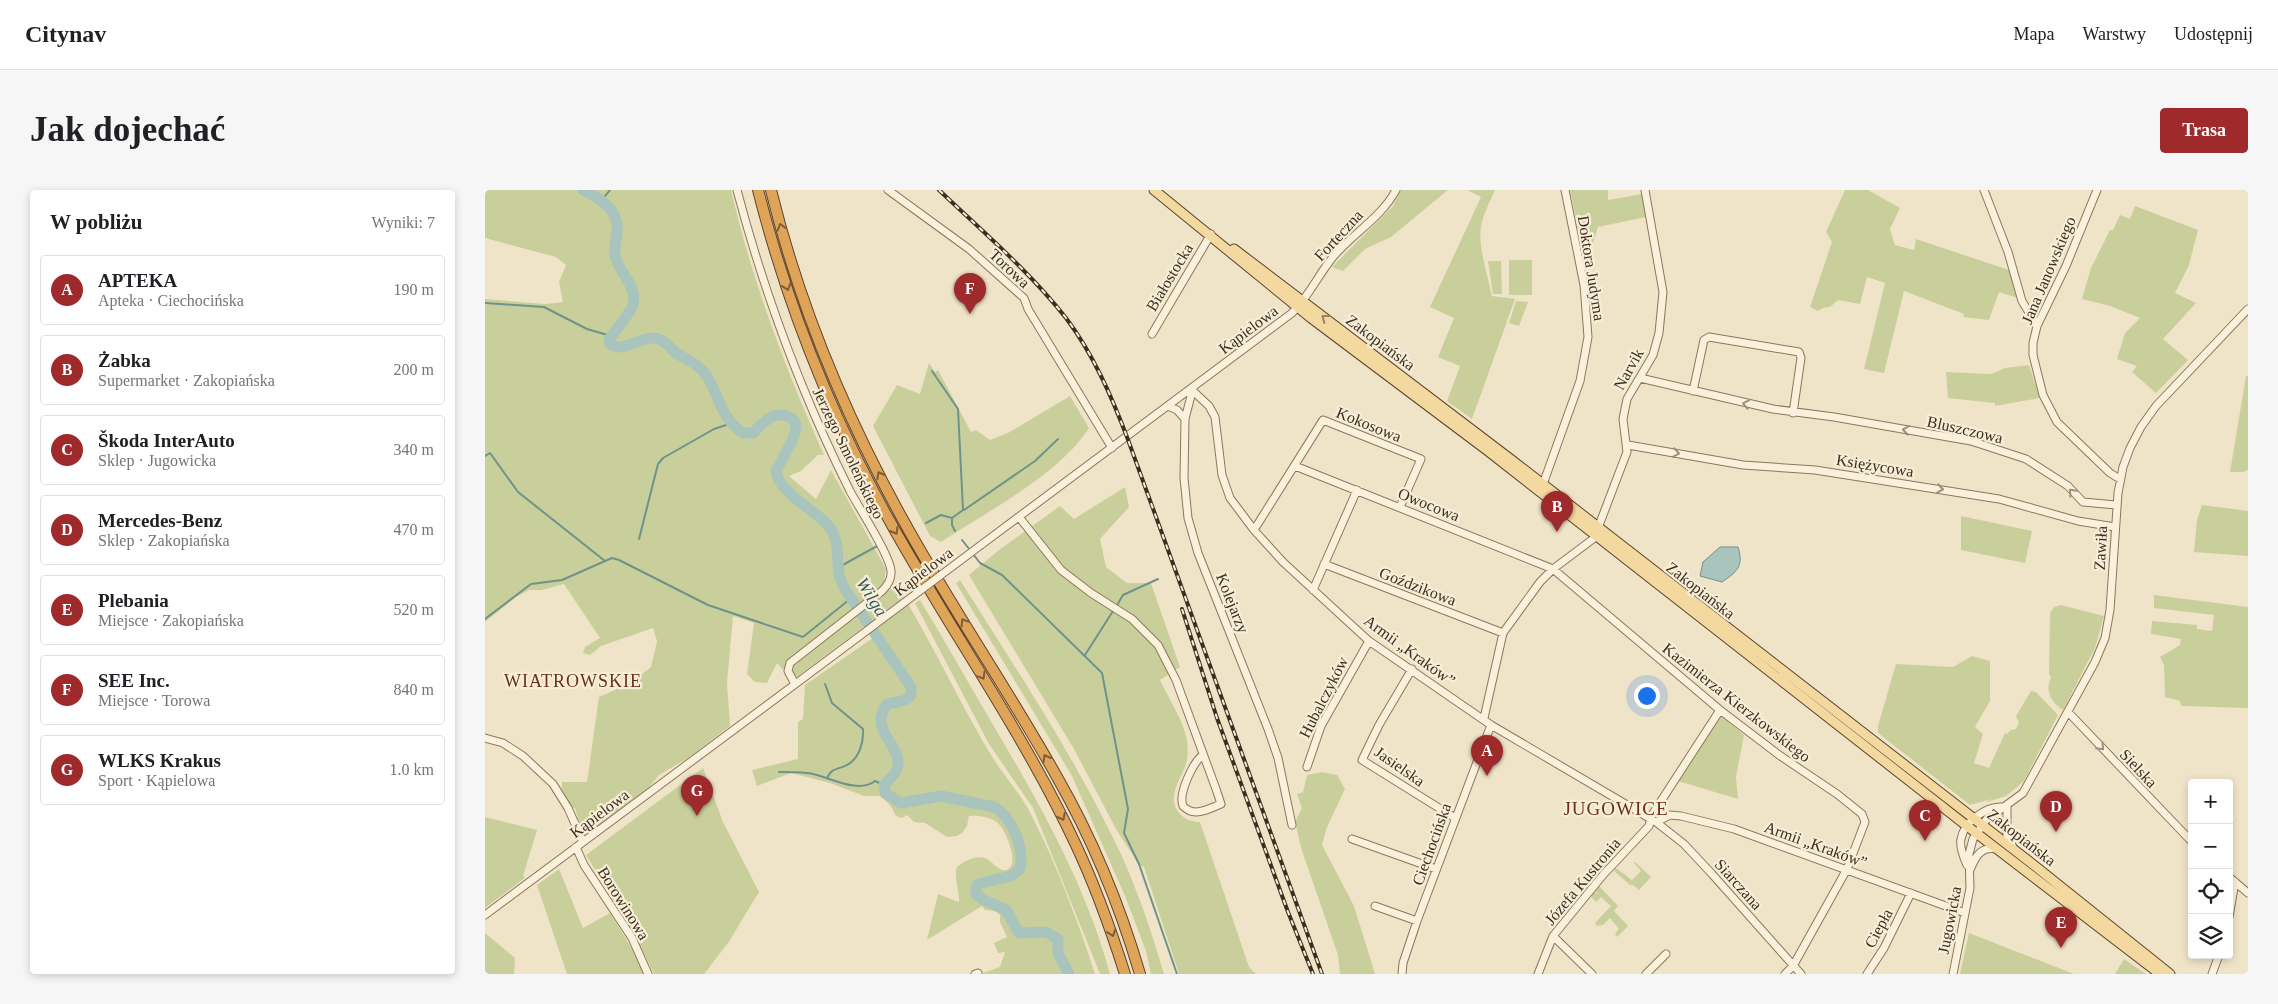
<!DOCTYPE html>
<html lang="pl">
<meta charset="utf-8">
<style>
body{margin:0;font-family:Georgia,serif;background:#f6f6f6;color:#202124}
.controls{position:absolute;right:15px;bottom:15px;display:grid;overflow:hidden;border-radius:5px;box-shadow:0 2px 8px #0003}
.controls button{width:45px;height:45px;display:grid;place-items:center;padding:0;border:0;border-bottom:1px solid #e0e0e0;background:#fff;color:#202124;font:25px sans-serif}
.you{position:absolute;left:1161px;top:505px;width:18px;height:18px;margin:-12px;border:4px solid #fff;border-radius:50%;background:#1a73e8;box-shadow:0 0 0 8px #1a73e833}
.badge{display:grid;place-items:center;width:32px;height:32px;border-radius:50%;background:#9e2a2b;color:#fff;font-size:16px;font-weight:700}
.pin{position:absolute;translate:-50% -41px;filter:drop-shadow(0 1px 2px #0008)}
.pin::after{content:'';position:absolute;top:26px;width:18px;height:15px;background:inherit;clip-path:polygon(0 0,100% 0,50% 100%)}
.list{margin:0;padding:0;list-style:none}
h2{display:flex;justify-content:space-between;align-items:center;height:65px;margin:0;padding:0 20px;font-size:21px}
h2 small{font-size:16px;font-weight:400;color:#757577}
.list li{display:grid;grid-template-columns:32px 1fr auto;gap:15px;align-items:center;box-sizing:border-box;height:70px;margin:0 10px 10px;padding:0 10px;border:1px solid #e0e0e0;border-radius:5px}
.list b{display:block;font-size:19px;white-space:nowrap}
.list p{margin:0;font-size:16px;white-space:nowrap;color:#757577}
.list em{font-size:16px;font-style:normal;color:#757577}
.icon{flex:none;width:28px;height:28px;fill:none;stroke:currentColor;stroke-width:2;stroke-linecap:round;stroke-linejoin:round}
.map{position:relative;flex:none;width:1763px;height:784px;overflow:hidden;border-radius:5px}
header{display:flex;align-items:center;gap:30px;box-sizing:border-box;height:70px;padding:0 25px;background:#fff;border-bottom:1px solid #e0e0e0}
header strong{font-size:24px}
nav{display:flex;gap:28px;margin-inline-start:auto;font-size:18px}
.intro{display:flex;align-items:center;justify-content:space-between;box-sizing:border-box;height:120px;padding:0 30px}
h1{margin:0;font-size:35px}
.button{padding:12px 22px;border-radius:5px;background:#9e2a2b;color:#fff;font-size:18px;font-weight:700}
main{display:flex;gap:30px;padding:0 30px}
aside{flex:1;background:#fff;border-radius:5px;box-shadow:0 2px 8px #0003}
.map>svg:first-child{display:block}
</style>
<header>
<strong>Citynav</strong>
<nav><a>Mapa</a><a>Warstwy</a><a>Udostępnij</a></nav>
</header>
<div class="intro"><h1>Jak dojechać</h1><a class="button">Trasa</a></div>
<main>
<aside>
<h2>W pobliżu<small>Wyniki: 7</small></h2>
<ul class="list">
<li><span class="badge">A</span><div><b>APTEKA</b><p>Apteka · Ciechocińska</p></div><em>190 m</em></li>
<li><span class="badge">B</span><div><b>Żabka</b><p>Supermarket · Zakopiańska</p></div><em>200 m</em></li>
<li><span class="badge">C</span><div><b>Škoda InterAuto</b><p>Sklep · Jugowicka</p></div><em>340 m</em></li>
<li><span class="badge">D</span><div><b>Mercedes-Benz</b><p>Sklep · Zakopiańska</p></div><em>470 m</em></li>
<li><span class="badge">E</span><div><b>Plebania</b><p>Miejsce · Zakopiańska</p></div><em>520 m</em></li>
<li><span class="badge">F</span><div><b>SEE Inc.</b><p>Miejsce · Torowa</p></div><em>840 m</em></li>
<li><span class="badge">G</span><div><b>WLKS Krakus</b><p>Sport · Kąpielowa</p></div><em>1.0 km</em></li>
</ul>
</aside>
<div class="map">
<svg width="1763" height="784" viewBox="0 0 1763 784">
<rect width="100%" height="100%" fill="#f0e4c8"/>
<path fill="#c9cf9b" d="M0,0H246C267,91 301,180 339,265H333L316,281L304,286L331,309L346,280L401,379L399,393L395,398L303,470L298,480L292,473L282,493L270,492L262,484L269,433L248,426L242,493L245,536L203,568L174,585L160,602L105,643L97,642L90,618L87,619L77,599V592H102L114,507C133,499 151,490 166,477L172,451L168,438L116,456L105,465L98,463L100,457L115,448L79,394L57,400H44L31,407L0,432V109L60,114L78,112L74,92L81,75L71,67L0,48Z
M916,0H963L906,47L880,59L858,81L847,77L908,16Z
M982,0H1010C1005,12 998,24 996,37C993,56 1003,87 1007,106L1030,109L987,229L962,211L975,176L953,167L969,128L945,117L996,7Z
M1085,0H1123V10L1157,4L1161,27L1113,37L1101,77Z
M1360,0H1383L1415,18L1405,39L1410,55L1429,60L1431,49L1524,80L1533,108L1514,102L1504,130L1478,127L1479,124L1419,101L1399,183L1379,179L1400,93L1382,87L1375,114L1353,110L1345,117L1338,118L1333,121L1325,117L1347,52L1341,42Z
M1650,16L1713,40L1704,75L1690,103L1711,113L1678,149L1703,170L1671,203L1647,182L1652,176L1632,169L1640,143L1655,128L1625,116L1597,109L1606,78L1625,40H1628L1635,25L1645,29Z
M1024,70H1047V105H1024Z
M1003,71H1016L1017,104H1008Z
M1031,111L1043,112L1034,136L1024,133Z
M444,173L450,182L453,180L486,242L491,240L505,250L523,243L585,206L604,238C575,284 503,321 456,352L445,346L388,236L412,195L435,204Z
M1544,175L1555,208L1510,216V213L1463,208L1461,182L1506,184L1520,178Z
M1761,186H1763V280L1758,282H1745Z
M640,297L644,317L615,349L621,377L642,393H666L695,477L675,490C684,510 698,529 702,550C703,556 703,564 702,570C698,589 679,606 695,624C701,630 707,632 715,632L764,777L771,784H694L659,677L654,675L631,639L589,559L484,385L514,360L575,316L589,329Z
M1717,315L1763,321V366L1709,362L1712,330Z
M1476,326L1547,341L1540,373L1476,360Z
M475,390C531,479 590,567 635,662C653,701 667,743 679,784H666L661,761L640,706L587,586L471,393Z
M411,394C445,448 471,506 503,560C516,583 535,602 547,626C572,676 593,731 610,784H495L515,777L520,762L513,763L509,753L522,747L515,732V725L510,721L500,720L497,716L442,750L453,704L474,712C475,701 468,687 472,677C479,671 491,665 500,668C508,671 518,688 526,676C532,667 519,635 510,631C503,627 492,625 484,626L482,636L477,643L472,646L462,647L440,633L429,632L422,625L417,628L411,626L405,615L395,606H379L345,593L306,583L272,596L267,580L313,569V532L318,529L320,495L392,445L384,433L313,486L307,485L308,475Z
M1669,405L1763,417V518L1696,516L1695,511L1680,507L1679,475L1675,467L1695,455L1696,449L1666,444L1667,431L1712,435V439L1727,441L1729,425L1669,418Z
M435,410C459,449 481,489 504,528C552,609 600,692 625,784H615L548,618L504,554L430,413Z
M1576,415L1619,426L1610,458L1578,520C1565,512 1560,500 1566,487L1564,484L1565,423L1569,417Z
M1487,466L1505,471V511L1490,537L1498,544L1489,573L1504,578L1520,543L1522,544L1526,540L1531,539L1534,533L1531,526L1546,501L1551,502L1573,525L1539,591L1521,606L1502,612V611L1507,609L1485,615L1393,543V536L1411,474L1468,477Z
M1236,526L1259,545L1251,587L1253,609L1193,591Z
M218,578L238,632L274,702L243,753L219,784H169L148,742L101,665Z
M837,582L852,585L860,599L842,637L837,655L869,716L890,784H855L853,765L817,661L810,632L817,618L812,604L818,602L822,585Z
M0,627L52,640L38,686L40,688L0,718Z
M1150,672L1166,687L1154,700L1148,695H1145L1129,681L1131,678L1147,690L1156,681L1149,673Z
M74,679L98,738L125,723L147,759L159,784H82L52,695Z
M1114,696L1133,716L1129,721L1143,736L1132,747L1130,744L1134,739L1125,728L1118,735L1112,736L1110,733L1126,716L1116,707L1111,712L1106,706L1109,702L1114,705L1110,701Z
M0,743L30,768L29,784H0Z
M1484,743L1589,784H1590H1475Z
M1639,769L1661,784H1630Z"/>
<path fill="#a9c4bc" stroke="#6f938a" d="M1235,357H1253C1259,376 1252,382 1237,392L1215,386L1218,372Z"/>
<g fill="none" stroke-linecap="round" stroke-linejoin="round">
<path stroke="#6f938a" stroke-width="2" d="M117,10L125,0
M0,113L59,117L102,139L126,146
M447,181L473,219L478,320L467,328V335L470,341
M0,266L5,263L33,302L120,371
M479,320L550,271L573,249
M441,333L456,325L467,328
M154,349L173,274L178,268L229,239L247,233
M477,350L485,360
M488,364L495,373L517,385L617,483L643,619L639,643L654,674L692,784
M354,377L394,355
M631,417L638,405L673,389
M0,429L46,394L77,390L127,368L134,370L223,415L318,447L365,409
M600,465L628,421
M340,494L347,513L378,539C379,552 374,569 362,575C353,580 347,577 342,588
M294,582C303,582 312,582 322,583C342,585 372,605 390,591L399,595"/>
<path stroke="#a9c4bc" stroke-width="11" d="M98,0C110,6 125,14 130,27C136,40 128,52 130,65C133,83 153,95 148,115C146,121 129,143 124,149L125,154C139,165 161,141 176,150C182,153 186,159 191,163C202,170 214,174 222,186C233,204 238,233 259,243H268C277,234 289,219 304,227C307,228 310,231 311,235C312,247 296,270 291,281C295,306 333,320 346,339C355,354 351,372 355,388C357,393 359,398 362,402L426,497C429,513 413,511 402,514C382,542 420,556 412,579C410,585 403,590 399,595L400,603L416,613L456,606L509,617C527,627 540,659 535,679L526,686L493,694L491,699V704L499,710L521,720L534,743L561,742L573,749V763L584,784"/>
<defs>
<path id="minor" d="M252,0C280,106 316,203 365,301C374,318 405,365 406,381C407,390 402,396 397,401L305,473L303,481L310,494
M403,0L484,59L539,108L543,119L627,258
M1499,0L1523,62L1537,111L1552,136
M1612,0L1581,76L1552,136L1548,153V165L1558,205L1572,232L1625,283L1635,289
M667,144L726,44
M1155,188L1288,219L1349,227L1486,251L1541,269L1583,296L1598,312L1631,315
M708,198L700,229L699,288L703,328L713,363L783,539L793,568L807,635
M708,201L724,216L730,227L737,285L745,308L769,340L798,372L884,451L1006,535L1171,632L1199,654L1227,684L1316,784
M1208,201L1219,150L1224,147L1314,162L1316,168L1308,223
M683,216L692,220L700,229
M1143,255L1258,275L1330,280L1514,309L1593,331L1630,337
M810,276L1068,379L1235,520L1294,565L1352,604L1377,624L1380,632L1362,679L1308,776L1300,784
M1057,297L1095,191L1103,147L1099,95L1080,0
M534,327L576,380L606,403L647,429L673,455L691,490L731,599L736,614C723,619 709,628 698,616C693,604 708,572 718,565
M1113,338L1142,262L1138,229L1142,209L1168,165L1174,143L1178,102L1160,0
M769,340L838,230L936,269L915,317
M496,355L807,123C825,105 833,85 848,67C867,44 897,27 911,0
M839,374L1018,443
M828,400L872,300
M927,479L894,535L877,570L970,628
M1583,522L1707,652
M999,528L1018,443L1055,392L1068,379L1112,346
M0,548L18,553L38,566L68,594L83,618L98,652
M822,577L836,536L884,451
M1522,615V645L1528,657
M1171,632L1185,625L1196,626L1249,639L1480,723
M867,649L951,679
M91,657L99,675L147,748L163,784
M1482,675C1479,668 1474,657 1476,649C1479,632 1501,616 1517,617
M1486,678C1491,665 1497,656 1512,659
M1744,687L1763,703
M890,716L932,731
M0,725L364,454
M1744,727L1750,692
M1068,746L1107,784
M490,784L493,783
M917,784L918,773L932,731L1006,535
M1053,784L1068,746L1118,685L1164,636L1167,625L1235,520
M1161,784L1181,764
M1382,784L1399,758L1426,703
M1468,784L1485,698L1484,664L1488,649L1501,630L1538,603L1610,472L1620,448L1625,420L1633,303L1638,277L1645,258L1656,237L1671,216L1763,119
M1727,784L1734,765"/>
<path id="major" d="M669,0L826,128L1003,261L1482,636L1675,784
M749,59L1028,271L1550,676L1685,784"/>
<path id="highway" d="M273,0C302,114 346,225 403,328C463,437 537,540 590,653C610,695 626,740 640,784
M286,0C314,114 360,225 417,328C465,416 523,499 572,587C607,648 635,716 655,784"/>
</defs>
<use href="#minor" stroke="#8d765c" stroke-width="9"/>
<use href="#major" stroke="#5b4430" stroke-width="11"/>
<use href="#highway" stroke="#5b4430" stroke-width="12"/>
<use href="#minor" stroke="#faf1dc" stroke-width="7"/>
<use href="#major" stroke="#f3d9a0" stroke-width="9"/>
<use href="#highway" stroke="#e0a458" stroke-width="10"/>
<defs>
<path id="rail" d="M454,0C497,41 544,81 581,128C608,164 626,205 642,247L837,784
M697,419L732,528L803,722L828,784"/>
</defs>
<use href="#rail" stroke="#3d2e20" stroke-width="4"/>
<use href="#rail" stroke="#f7eed8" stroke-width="2" stroke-dasharray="5.5" stroke-linecap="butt"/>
<defs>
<path id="minor-bridge" d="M364,454L496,355"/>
</defs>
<use href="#minor-bridge" stroke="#8d765c" stroke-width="9" stroke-linecap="butt"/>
<use href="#minor-bridge" stroke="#faf1dc" stroke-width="7"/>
</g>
<defs><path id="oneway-chevron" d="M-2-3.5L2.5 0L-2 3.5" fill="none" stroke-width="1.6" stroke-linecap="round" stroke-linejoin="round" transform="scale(1.25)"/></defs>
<g stroke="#7e5d36">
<use href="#oneway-chevron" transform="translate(296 37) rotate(-106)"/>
<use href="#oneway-chevron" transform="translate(302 97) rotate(71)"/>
<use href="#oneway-chevron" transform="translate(395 285) rotate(-118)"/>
<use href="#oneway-chevron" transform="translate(410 341) rotate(60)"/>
<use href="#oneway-chevron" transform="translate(479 432) rotate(-122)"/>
<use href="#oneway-chevron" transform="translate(497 486) rotate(59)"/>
<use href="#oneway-chevron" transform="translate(561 568) rotate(-120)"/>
<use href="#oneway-chevron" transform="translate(577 627) rotate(63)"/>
<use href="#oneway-chevron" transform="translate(627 743) rotate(71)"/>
</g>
<use stroke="#988460" href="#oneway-chevron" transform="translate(840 128) rotate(-143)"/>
<g stroke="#9c907e">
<use href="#oneway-chevron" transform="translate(1261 214) rotate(-169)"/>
<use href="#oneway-chevron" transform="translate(1421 240) rotate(-170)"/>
<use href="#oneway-chevron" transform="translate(1191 263) rotate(10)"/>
<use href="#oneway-chevron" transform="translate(1455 299) rotate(9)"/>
<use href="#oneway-chevron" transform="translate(1587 302) rotate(-133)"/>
<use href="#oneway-chevron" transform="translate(1616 557) rotate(47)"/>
</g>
<g text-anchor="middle" stroke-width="4.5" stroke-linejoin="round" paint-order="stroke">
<g font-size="16" fill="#3d2e20" stroke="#f7eed8">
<text transform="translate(853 45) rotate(-47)" y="6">Forteczna</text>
<text transform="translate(525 78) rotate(43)" y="6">Torowa</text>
<text transform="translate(1107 78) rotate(81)" y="6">Doktora Judyma</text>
<text transform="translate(1563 80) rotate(-67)" y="6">Jana Janowskiego</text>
<text transform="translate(684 87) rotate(-59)" y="6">Białostocka</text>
<text transform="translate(763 139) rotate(-37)" y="6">Kąpielowa</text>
<text transform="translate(896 152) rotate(37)" y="6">Zakopiańska</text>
<text transform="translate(1143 179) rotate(-61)" y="6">Narvik</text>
<text transform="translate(884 234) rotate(22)" y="6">Kokosowa</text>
<text transform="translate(1480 239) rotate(13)" y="6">Bluszczowa</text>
<text transform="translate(364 263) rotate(64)" y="6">Jerzego Smoleńskiego</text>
<text transform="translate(1390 275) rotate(9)" y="6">Księżycowa</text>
<text transform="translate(944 314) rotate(22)" y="6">Owocowa</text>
<text transform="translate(1615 358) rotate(-87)" y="6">Zawiła</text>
<text transform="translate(438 381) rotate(-37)" y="6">Kąpielowa</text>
<text transform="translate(933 396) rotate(21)" y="6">Goździkowa</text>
<text transform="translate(1216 400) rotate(38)" y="6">Zakopiańska</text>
<text transform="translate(748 413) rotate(68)" y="6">Kolejarzy</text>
<text transform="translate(925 460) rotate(36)" y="6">Armii „Kraków”</text>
<text transform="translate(838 507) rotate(-63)" y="6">Hubalczyków</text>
<text transform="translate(1252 512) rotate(38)" y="6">Kazimierza Kierzkowskiego</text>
<text transform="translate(915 576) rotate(35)" y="6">Jasielska</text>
<text transform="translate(1654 578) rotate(47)" y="6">Sielska</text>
<text transform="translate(114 623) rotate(-37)" y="6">Kąpielowa</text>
<text transform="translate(1537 647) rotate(38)" y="6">Zakopiańska</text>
<text transform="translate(946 654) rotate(-70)" y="6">Ciechocińska</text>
<text transform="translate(1331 654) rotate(20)" y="6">Armii „Kraków”</text>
<text transform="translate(1097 691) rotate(-50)" y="6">Józefa Kustronia</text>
<text transform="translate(1254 694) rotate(48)" y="6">Siarczana</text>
<text transform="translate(139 713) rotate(58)" y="6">Borowinowa</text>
<text transform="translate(1464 730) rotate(-79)" y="6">Jugowicka</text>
<text transform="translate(1393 738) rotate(-62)" y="6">Ciepła</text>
</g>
<g font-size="18" font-style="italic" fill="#2f5d5a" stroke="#f7eed8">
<text transform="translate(387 407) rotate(58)" y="6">Wilga</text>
</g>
<g font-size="18" letter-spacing="1" fill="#6b2e1e" stroke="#f7eed8">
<text x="88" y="497">WIATROWSKIE</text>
</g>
<g font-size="19" letter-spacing="1" fill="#6b2e1e" stroke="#f7eed8">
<text x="1131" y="625">JUGOWICE</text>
</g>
</g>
</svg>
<div class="controls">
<button>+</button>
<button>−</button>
<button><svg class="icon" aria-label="locate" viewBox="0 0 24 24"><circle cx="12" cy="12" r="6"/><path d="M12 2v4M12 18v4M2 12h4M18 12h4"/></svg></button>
<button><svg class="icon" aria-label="layers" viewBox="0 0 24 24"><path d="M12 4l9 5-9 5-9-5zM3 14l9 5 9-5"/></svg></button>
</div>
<div class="you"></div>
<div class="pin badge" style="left:1002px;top:586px">A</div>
<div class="pin badge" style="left:1072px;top:342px">B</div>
<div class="pin badge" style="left:1440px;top:651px">C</div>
<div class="pin badge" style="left:1571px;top:642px">D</div>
<div class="pin badge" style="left:1576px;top:758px">E</div>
<div class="pin badge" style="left:485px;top:124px">F</div>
<div class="pin badge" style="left:212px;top:626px">G</div>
</div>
</main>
